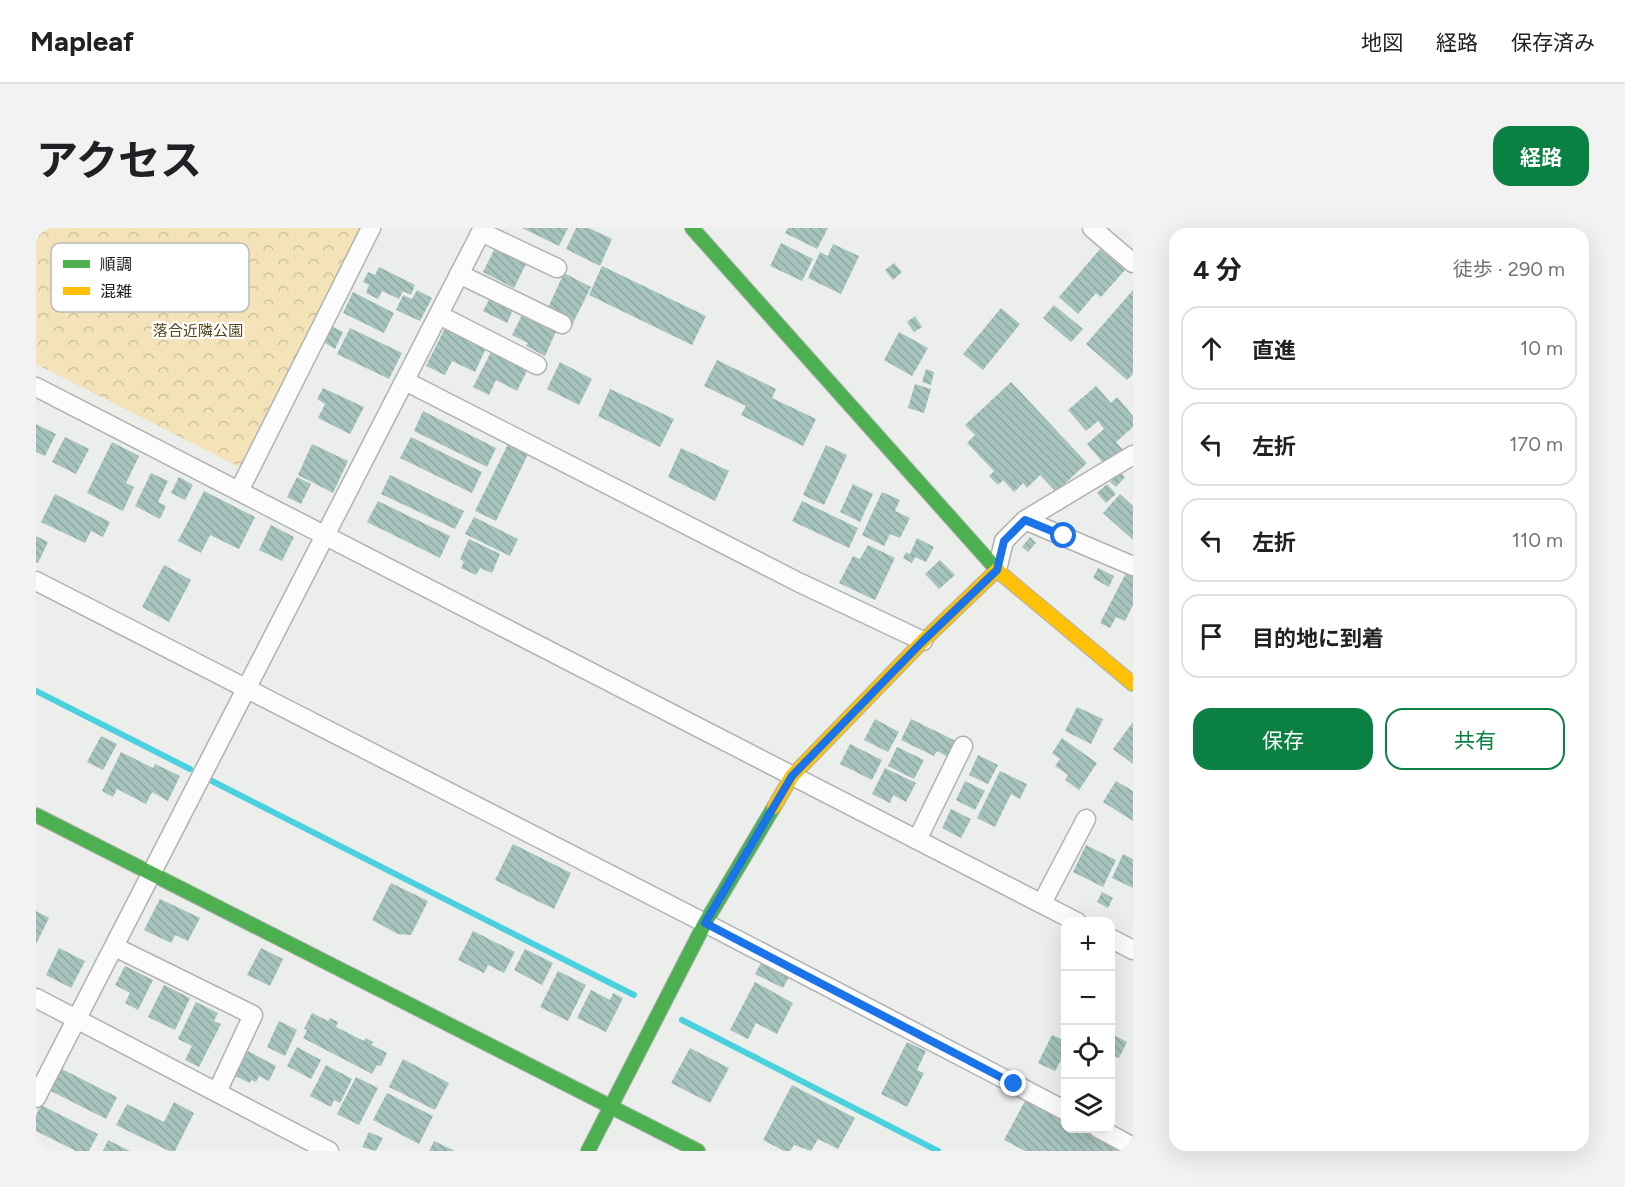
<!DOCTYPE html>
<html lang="ja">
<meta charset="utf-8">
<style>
body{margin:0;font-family:Figtree,"Noto Sans JP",sans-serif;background:#f2f2f2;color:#202124}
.controls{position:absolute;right:18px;bottom:18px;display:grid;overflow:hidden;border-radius:12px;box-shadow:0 6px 24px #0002}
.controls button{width:54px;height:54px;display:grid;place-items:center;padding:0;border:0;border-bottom:2px solid #e0e0e0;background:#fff;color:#202124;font:30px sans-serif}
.stop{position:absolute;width:18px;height:18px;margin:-14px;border:4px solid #1a73e8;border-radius:50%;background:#fff}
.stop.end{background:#1a73e8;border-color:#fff;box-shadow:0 2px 6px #0008}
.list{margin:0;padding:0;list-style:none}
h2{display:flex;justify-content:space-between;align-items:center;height:78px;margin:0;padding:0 24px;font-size:26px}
h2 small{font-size:20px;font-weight:400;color:#757577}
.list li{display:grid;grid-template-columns:39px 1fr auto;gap:18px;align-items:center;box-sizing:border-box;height:84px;margin:0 12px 12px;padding:0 12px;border:2px solid #e0e0e0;border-radius:18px}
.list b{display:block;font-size:22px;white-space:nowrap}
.list em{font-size:20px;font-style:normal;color:#757577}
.actions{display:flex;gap:12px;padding:18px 24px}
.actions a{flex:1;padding:14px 0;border:2px solid #0b8043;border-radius:18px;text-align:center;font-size:21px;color:#0b8043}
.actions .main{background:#0b8043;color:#fff}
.icon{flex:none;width:33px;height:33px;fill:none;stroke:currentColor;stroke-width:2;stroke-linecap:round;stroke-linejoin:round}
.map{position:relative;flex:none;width:1097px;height:923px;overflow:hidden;border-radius:18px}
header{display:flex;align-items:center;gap:36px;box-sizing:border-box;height:84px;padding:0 30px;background:#fff;border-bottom:2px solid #e0e0e0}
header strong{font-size:28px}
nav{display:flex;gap:33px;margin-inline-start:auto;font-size:21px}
.intro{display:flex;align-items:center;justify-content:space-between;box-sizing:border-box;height:144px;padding:0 36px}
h1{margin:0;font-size:42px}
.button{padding:15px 27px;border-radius:18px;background:#0b8043;color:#fff;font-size:21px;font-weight:700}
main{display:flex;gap:36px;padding:0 36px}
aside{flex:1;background:#fff;border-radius:18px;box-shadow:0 6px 24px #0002}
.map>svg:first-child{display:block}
</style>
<header>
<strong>Mapleaf</strong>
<nav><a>地図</a><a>経路</a><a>保存済み</a></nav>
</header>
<div class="intro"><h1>アクセス</h1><a class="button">経路</a></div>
<main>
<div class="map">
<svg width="1097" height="923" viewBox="0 0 1097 923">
<defs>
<pattern id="park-crowns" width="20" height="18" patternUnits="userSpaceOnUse" patternTransform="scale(1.5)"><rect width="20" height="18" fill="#f4e3b9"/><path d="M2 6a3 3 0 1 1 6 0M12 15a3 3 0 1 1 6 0" fill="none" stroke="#d0c29e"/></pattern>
<pattern id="building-back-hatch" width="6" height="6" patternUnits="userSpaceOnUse" patternTransform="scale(1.5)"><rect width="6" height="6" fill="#a6c3bd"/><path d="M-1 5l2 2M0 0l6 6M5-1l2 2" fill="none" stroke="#8ea7a2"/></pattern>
</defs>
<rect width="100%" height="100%" fill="#eceeec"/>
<path fill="url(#park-crowns)" d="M0,0H328L207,241L0,136Z"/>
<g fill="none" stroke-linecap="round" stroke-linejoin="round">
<path stroke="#4bd0dd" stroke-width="6" d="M0,463L154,541
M176,553L598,767
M646,792L902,923"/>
</g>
<path fill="url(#building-back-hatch)" d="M486,0H532L523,18Z
M540,0H553L576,11L564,38L530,21Z
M752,0H792L781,21L749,5Z
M745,15L777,31L766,53L734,38Z
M797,16L823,28L805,66L772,50L784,24L792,28Z
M459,20L490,36L478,60L447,44Z
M1064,21L1089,42L1065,69L1060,65L1042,86L1023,69Z
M858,35L866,44L857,52L849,42Z
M566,38L670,88L656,117L553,67Z
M343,39L379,57L375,67L367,63L363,71L346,63L342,71L330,65L333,57L327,54L332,44L339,47Z
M528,45L555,59L536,97L510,84Z
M381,62L396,70L384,93L360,82L367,67L376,71Z
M1097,62V146L1091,152L1050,116Z
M317,64L358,85L348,105L307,85Z
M455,68L478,80L471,95L447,83Z
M1018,77L1047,101L1035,114L1007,90Z
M965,80L984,96L947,142L927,126Z
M487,85L521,101L509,128L490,118L492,115L476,107Z
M879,88L886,99L878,104L871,94Z
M293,97L307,104L299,121L286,113Z
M314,100L366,125L353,151L301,126Z
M409,100L450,120L439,144L416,133L409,147L390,138Z
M863,104L892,120L876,148L848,132Z
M456,122L493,139L481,163L460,152L453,167L437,159Z
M681,132L740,161L736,170L780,191L767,218L705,187L710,178L668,158Z
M524,134L556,151L543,177L511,161Z
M890,141L898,144L895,157L886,154Z
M975,154L1051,235L1020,264L1004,247L991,260L987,255L978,264L967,252L962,257L953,248L958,243L931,215L939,207L929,197Z
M879,156L895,161L888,185L872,180Z
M1060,158L1075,175L1081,169L1097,188V199L1080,214L1088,223L1070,238L1051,216L1068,201L1062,193L1050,203L1032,182Z
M287,160L328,179L314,206L282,190L289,176L281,171Z
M574,161L638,191L624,219L562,188Z
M387,183L460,220L451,239L378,203Z
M0,196L20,206L9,228L0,224Z
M29,209L53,221L40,246L16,234Z
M375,209L446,244L436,265L364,230Z
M76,214L103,228L90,255L98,259L87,283L51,265Z
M276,216L312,233L297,265L262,247Z
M472,216L492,226L460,293L439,283Z
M790,217L811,227L788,277L767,267Z
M645,220L693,243L679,273L632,249Z
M1084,244L1089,249L1080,259L1074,254Z
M115,245L132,253L122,274L130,278L124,291L99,278Z
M354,247L428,283L419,301L345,266Z
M143,249L157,257L149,272L135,265Z
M261,249L275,256L265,276L251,269Z
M817,256L837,266L824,294L804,284Z
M1071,256L1080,266L1070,275L1061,265Z
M168,263L219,289L203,321L174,307L165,325L142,313Z
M846,264L864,272L859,283L874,290L864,310L854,306L848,318L826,307Z
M19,266L74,294L67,309L55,303L49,315L5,294Z
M1084,266L1097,278V312L1067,285Z
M342,273L414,308L404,330L331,294Z
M766,273L822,300L813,320L756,293Z
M438,289L482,311L474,328L429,306Z
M235,297L258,309L246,333L223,322Z
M0,308L12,314L2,335L0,334Z
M994,309L1000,315L992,324L986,319Z
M881,310L898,319L890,334L879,329L876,335L867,330L870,324L874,326Z
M433,311L464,326L456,345L444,340L440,347L425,340L428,334L424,331Z
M832,317L859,330L839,372L803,355L817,328L824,331Z
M904,332L919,347L903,361L889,346Z
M128,337L155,352L133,394L106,379Z
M1062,340L1078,348L1073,359L1057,350Z
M1090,345L1097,349V377L1089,393L1080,389L1074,400L1064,395Z
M1041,479L1067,491L1055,516L1029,503Z
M839,491L863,504L852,524L828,512Z
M875,491L922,514L914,530L901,523L898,528L865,512Z
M1097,494V536L1077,521Z
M65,508L81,516L67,542L51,534Z
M1026,510L1061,535L1043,562L1029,552L1032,547L1019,538L1024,531L1016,525Z
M814,516L846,532L836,552L804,536Z
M861,519L888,532L878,551L852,538Z
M85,524L117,540L119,536L144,548L132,573L116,564L110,576L81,561L77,569L66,563Z
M942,527L962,537L952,556L933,547Z
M849,540L880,555L870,574L857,567L854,575L836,566Z
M964,543L991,556L984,571L975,566L959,599L941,590Z
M929,553L949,563L939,582L920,572Z
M1080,553L1097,563V593L1067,574Z
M915,581L935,591L925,610L906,600Z
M477,616L535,645L518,681L459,652Z
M1050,617L1080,632L1067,659L1037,644Z
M1087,626L1097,631V660L1076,650Z
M355,655L392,673L375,707L362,706L336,692Z
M1066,664L1077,670L1072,680L1061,674Z
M124,671L164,690L152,713L139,707L135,715L108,702Z
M0,683L13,690L0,716Z
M437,703L479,724L468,745L452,737L448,745L422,732Z
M23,720L49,733L35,760L10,747Z
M225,720L247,731L234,758L211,747Z
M489,721L517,735L506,757L478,742Z
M726,733L754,747L747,760L719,746Z
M89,738L117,752L102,782L89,775L94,765L79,757Z
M522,743L550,757L532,793L504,779Z
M719,754L757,775L741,806L720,795L712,811L694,802Z
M128,757L154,770L139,802L112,789Z
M555,762L574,772L577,765L587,770L570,804L541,790Z
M160,774L182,785L178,793L185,796L163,839L149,832L156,818L142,811Z
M276,785L292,793L294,790L302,794L300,799L328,813L330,810L337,814L336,817L351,825L345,838L341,837L336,846L267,810L271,802L268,801Z
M243,793L261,802L249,828L231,819Z
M1074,805L1091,814L1083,830L1074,826Z
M1016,807L1030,813V823L1019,843L1002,835Z
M871,814L890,823L881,842L888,845L871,879L845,866Z
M261,819L285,832L275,851L251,838Z
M654,820L693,840L674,875L635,855Z
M212,823L240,838L233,853L223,848L220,854L215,852L214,855L199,848Z
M367,831L413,855L399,882L353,859Z
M290,837L316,851L304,875L298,872L295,879L274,868Z
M24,840L81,869L70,891L13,862Z
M320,849L342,860L323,897L301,886Z
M756,857L819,890L802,921L782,911L775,923L758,917L754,923H748L727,912Z
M351,865L397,888L383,916L337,892Z
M990,871L1030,891V900H1047L1091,923H989L968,912Z
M138,874L158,885L139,923H133L80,897L91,876L128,894Z
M5,877L62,906L53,923H40L0,903V887Z
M333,904L347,910L340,923L326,919Z
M72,912L94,923H67Z
M398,913L419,923H393Z"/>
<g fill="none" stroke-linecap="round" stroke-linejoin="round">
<defs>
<path id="street" d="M1056,0L1097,35
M445,4L521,40
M423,46L526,96
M403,87L501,137
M369,153L762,354L887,413
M0,159L1041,694
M203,263L335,0
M989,292L1097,338
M961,342L968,313L989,292L1097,227
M0,353L669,695L1030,883
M881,612L927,518
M1006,675L1050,591
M1074,710L1097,722
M79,719L217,787L181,864
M0,770L293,923
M0,870L447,0
M1062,900L1097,919"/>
<path id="fast" d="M656,0L962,343
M0,587L662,923
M552,923L669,695L738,579"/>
<path id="slow" d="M962,343L1097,456
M738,579L756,548L887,413L961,342"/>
</defs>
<use href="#street" stroke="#b0b2b0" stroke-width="21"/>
<use href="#fast" stroke="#b0b2b0" stroke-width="16"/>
<use href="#slow" stroke="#b0b2b0" stroke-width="16"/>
<use href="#street" stroke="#fcfcfc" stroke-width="18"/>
<use href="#fast" stroke="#4caf50" stroke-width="14"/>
<use href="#slow" stroke="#ffc107" stroke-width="14"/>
</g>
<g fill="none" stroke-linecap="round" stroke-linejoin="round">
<path stroke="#1a73e8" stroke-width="8" d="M978,856L669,695L756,548L887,413L961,342L968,313L989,292L1028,308"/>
</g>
<g text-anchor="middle" stroke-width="4.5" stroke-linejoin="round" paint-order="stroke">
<g font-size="15" fill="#55441a" stroke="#fff">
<text x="162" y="108">落合近隣公園</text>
</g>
</g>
<rect x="15" y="15" width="198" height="69" rx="9" fill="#fff" stroke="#b9bab9" stroke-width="1.5"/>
<rect x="27" y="32" width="27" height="8" fill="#4caf50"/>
<rect x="27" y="59" width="27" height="8" fill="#ffc107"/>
<g font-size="16" fill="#161816">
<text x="64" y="42">順調</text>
<text x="64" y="69">混雑</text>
</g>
</svg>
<div class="controls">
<button>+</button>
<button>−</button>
<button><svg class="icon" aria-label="locate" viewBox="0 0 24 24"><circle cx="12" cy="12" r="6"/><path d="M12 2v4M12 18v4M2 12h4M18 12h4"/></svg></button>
<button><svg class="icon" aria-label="layers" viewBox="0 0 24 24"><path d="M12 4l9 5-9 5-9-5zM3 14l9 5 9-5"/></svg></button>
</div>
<div class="stop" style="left:1028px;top:308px"></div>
<div class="stop end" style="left:978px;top:856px"></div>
</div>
<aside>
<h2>4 分<small>徒歩 · 290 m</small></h2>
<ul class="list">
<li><svg class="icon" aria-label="ahead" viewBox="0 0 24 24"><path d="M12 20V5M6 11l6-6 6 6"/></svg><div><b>直進</b></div><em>10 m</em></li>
<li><svg class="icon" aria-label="left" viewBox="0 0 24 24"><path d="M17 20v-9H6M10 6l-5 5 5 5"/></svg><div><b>左折</b></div><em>170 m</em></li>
<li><svg class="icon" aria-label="left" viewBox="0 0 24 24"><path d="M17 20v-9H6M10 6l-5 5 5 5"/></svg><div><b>左折</b></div><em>110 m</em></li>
<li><svg class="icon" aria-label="arrive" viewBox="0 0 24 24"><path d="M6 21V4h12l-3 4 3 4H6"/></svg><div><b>目的地に到着</b></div></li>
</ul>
<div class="actions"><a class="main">保存</a><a>共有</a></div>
</aside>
</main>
